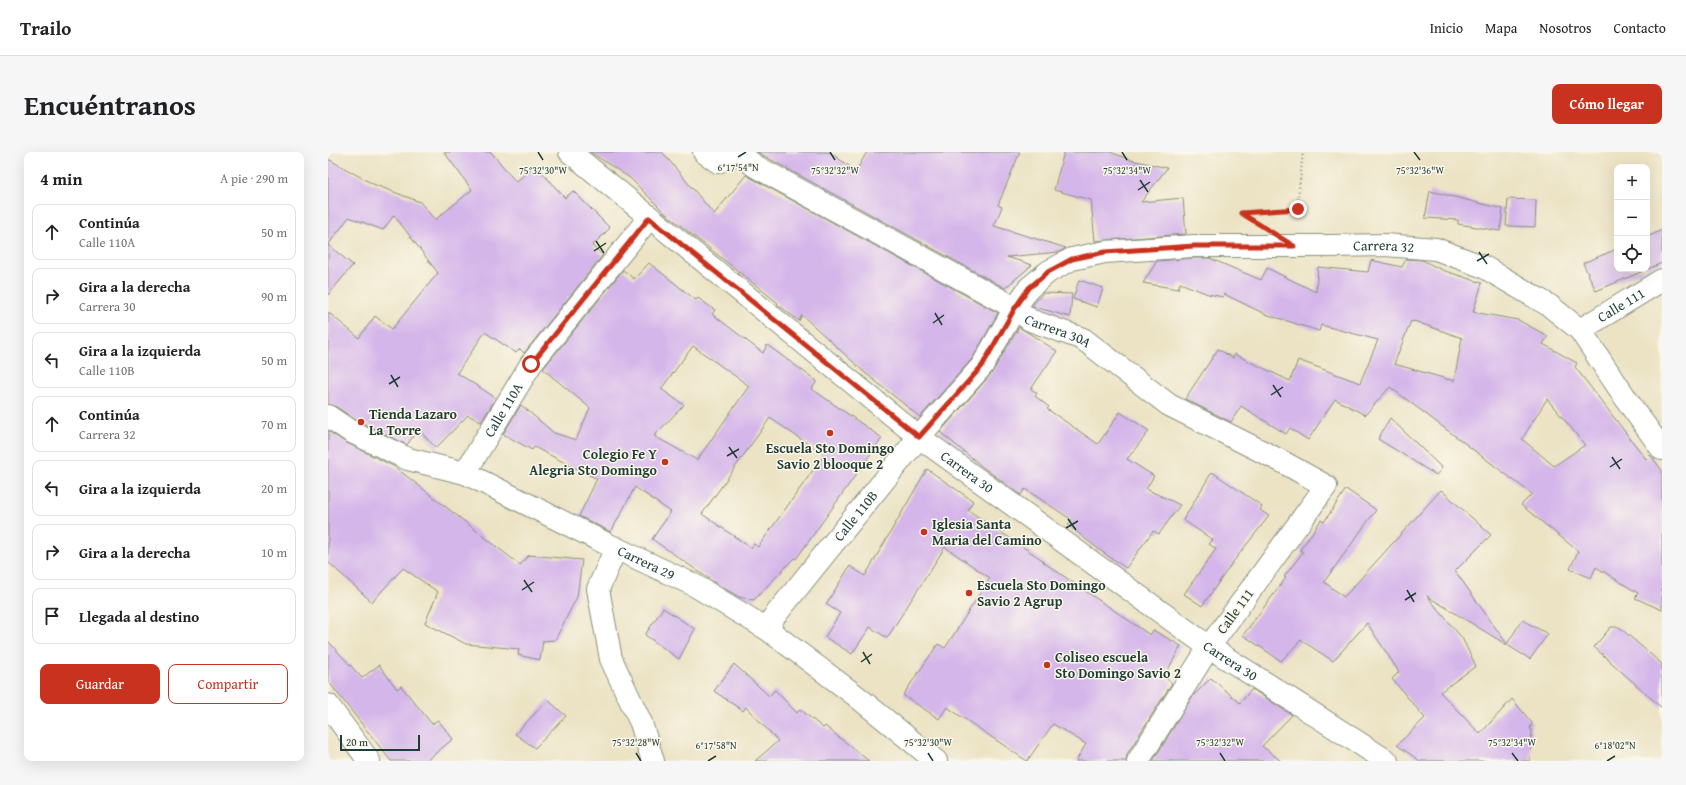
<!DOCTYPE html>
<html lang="es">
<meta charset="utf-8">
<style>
body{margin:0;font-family:"Gentium Book Plus",serif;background:#f6f6f6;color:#202124}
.controls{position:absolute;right:12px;top:12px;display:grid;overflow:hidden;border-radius:8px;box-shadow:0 4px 16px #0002}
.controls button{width:36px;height:36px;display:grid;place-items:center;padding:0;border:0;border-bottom:1px solid #e0e0e0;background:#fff;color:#202124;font:20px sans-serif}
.scale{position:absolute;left:12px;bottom:10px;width:80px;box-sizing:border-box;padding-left:4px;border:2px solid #1f3d34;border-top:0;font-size:11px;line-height:14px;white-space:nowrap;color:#1f3d34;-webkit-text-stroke:3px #fbf7ec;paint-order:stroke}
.stop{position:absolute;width:12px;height:12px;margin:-9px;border:3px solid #c8321e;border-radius:50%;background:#fff}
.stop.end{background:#c8321e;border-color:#fff;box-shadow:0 1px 4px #0008}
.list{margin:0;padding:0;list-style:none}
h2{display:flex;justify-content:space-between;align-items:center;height:52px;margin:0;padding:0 16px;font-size:17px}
h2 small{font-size:13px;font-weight:400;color:#757577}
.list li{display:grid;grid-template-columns:26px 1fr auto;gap:12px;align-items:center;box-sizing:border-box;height:56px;margin:0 8px 8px;padding:0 8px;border:1px solid #e0e0e0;border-radius:8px}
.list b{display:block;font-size:15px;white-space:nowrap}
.list p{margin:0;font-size:13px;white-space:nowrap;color:#757577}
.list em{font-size:13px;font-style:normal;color:#757577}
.actions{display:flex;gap:8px;padding:12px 16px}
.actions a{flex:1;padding:9px 0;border:1px solid #c8321e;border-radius:8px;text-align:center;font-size:14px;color:#c8321e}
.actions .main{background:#c8321e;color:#fff}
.icon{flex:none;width:22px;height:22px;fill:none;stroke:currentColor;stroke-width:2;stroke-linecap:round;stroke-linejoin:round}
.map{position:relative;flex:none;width:1334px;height:609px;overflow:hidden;border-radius:8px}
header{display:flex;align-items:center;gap:24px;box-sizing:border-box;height:56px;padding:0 20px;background:#fff;border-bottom:1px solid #e0e0e0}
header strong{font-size:19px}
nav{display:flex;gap:22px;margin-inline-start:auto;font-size:14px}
.intro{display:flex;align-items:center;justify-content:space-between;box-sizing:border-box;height:96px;padding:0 24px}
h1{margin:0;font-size:28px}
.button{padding:10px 18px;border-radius:8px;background:#c8321e;color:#fff;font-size:14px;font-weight:700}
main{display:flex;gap:24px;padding:0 24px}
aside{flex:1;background:#fff;border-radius:8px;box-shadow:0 4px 16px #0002}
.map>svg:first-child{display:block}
</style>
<header>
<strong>Trailo</strong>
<nav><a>Inicio</a><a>Mapa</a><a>Nosotros</a><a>Contacto</a></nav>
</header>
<div class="intro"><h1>Encuéntranos</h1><a class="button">Cómo llegar</a></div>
<main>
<aside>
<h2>4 min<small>A pie · 290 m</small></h2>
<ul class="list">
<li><svg class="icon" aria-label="ahead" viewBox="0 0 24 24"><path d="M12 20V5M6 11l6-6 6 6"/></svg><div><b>Continúa</b><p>Calle 110A</p></div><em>50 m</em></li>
<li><svg class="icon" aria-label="right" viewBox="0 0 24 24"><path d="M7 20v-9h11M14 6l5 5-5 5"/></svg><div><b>Gira a la derecha</b><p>Carrera 30</p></div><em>90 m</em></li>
<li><svg class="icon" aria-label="left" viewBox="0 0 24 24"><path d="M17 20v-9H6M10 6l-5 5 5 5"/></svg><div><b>Gira a la izquierda</b><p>Calle 110B</p></div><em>50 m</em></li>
<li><svg class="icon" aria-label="ahead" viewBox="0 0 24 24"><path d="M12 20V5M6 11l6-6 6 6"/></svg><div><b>Continúa</b><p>Carrera 32</p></div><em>70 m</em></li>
<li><svg class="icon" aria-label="left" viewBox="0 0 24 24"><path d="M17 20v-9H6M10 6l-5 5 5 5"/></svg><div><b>Gira a la izquierda</b></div><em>20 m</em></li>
<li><svg class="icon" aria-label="right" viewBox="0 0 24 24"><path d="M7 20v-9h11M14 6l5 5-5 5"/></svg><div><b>Gira a la derecha</b></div><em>10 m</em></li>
<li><svg class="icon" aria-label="arrive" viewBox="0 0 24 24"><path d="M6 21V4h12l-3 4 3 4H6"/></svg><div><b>Llegada al destino</b></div></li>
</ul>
<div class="actions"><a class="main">Guardar</a><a>Compartir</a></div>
</aside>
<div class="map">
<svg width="1334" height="609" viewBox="0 0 1334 609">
<rect width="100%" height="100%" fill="#fbf7ec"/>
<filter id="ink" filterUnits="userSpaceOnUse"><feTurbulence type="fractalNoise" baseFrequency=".025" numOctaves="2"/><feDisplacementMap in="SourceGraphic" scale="8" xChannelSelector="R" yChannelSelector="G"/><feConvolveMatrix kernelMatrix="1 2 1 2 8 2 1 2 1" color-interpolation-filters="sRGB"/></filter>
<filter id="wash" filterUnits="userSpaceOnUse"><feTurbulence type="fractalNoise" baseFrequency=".012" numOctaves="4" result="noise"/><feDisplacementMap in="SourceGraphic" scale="16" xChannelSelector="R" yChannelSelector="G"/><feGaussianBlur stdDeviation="0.9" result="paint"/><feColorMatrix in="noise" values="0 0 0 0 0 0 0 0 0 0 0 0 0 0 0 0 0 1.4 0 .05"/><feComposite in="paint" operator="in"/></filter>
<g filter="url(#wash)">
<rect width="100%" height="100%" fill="#ece3c4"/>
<g id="blocks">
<path fill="#d5b6ea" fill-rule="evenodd" d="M116,0H163L188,30L207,13L237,46L245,39L282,76L264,94L275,103L196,201L192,197L188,201L157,180L129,221L168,246L153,270L140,263L108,296L90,277L79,293L28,268L7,254L0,252V160L31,186L47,164L64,177L110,121L66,63L55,78L21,65L0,93L25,113L0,143V7L45,32L92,50L107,68L144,38Z
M262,0H334L386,62L418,23L670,161L644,207L592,265L536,220L474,163L471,169L449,152L450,151L337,61L302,26Z
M429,0H501L528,19L539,0H692L670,53L674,55L666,74L738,96L731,100L679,105L704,113L677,136Z
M736,0H782L803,8L839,16L813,50L855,46L858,82L767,89L763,48L726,38Z
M1102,39L1175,57L1172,79L1130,72V68L1097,66Z
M1180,47L1208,48L1207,75L1178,74Z
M1334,78V111L1268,139L1255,111L1289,97V117H1319V85Z
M866,106H881L933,128L939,116L988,140L990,115L1040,120L1043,108L1074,115L1078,107L1094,108L1114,118L1154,131L1145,160L1190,168L1220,184L1215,192L1249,211L1247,215L1318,307L1322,303L1334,318V458L1307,446L1310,441L1268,415L1263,426L1242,417L1250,399L1193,353L1204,342L1062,235L1037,263L1007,247L980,288L962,276L958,282L913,254L903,270L857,247L890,197L905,206L906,202L962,229L970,208L1032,231L1050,188L993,173L991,179L937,162L896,142L895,145L880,142L852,131L850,137L815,131L829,109ZM1083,169L1085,170L1086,169L1134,186L1126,229L1066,212ZM1219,247L1257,293L1226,314L1194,287Z
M321,111L368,148L370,146L387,158L384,162L435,201L439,193L489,229L484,237L554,286L468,407L466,406L426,448L411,445L387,431L324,387L343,360L307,335L283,380L251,364L269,327L206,295L204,298L175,282L193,253L226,281L248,288L262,256L215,217L295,118L306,127ZM365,194L421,234L369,308L326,284L356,253L333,237ZM442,266L496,303L430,395L426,392L423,396L374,362Z
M751,128L775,136L769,155L745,147Z
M715,141L744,142L742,165L704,154Z
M691,175L729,199L703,237L709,241L707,244L721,255L719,257L770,292L792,260L821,279L799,307L826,324L818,337L852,353L831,382L825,379L798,416L773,399L740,373L744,368L697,337L693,343L656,316L612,280L663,222Z
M1062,266L1114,316L1108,323L1050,287Z
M0,279L17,290L67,315L192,413L201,403L254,408L249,445L227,488L215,489L212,508L190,503L191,497L138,492L97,471L110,440L75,416L44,450L0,410Z
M599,317L645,349L640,358L716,409L715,410L822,483L825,478L853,494L836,525L844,531L799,602L798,609H748L758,592L725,572L699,609L619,555L611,567L575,543L610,492L617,496L662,426L617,395L559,486L542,475L524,502L497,485L512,461L498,452L522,414L537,424Z
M884,320L934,354L932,358L941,364L905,410L874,454L856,442L888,397L881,392L885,388L855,368Z
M1018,337L1048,358L996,430L1016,445L1113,338L1163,383L1127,419L1179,492L1194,468L1220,482L1202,507L1099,444L1134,486L1148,514L1112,540L1152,582L1184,547L1204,571L1202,577L1204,578L1202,609H1092L1069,593L1097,566L1064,527L1071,520L1039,471L1005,509L973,488L953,509L915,483L958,426L956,425L975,400L972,398L993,368L996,370Z
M335,456L367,477L351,507L317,483Z
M1283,475H1291L1334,512V556L1266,495Z
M0,489L34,526L51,513L69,537L73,534L104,572L110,568L125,587L98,609H63L0,529Z
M406,512L441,544L447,538L469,561L472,557L495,576L497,574L541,609H427L450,589L418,555L415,559L386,539Z
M883,526L912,551L924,537L964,563L934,594L953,609H825L864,545Z
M220,548L238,564L207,596L187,582Z"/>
</g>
</g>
<g filter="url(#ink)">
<use href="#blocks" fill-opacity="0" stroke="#86907c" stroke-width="1"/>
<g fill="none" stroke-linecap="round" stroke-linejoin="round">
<defs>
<g id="minor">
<path id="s1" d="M376,0L390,10L409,0L427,14L687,156L702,168L755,187L841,253L953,309L998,334L881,495L810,609"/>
<path id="s2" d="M1252,178L1334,128"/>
<path id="s3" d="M0,264L22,279L80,307L137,321L281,393L366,433L439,477L527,543L608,609"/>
<path id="s4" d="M137,321L203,212L321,66"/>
<path d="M288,396L270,437L283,507L313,571L325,609"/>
<path id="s5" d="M439,477L445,466L591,285L654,214L687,156L701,136L720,120L744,107L777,100L866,94H1003L1057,93L1108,97L1156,115L1222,154L1252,178L1303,254L1334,297"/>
<path d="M0,553L41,609"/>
</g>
<g id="tertiary">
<path id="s6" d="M242,0L591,285L881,495L1059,609"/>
</g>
</defs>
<use href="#minor" stroke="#86907c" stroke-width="24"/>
<use href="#tertiary" stroke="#86907c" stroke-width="24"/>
<path stroke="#86907c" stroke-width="2.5" stroke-dasharray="1 3" stroke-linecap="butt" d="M925,69L913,61L969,57L975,0"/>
<use href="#minor" stroke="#fff" stroke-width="22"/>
<use href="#tertiary" stroke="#fff" stroke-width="22"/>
</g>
</g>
<g fill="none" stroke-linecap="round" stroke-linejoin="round" filter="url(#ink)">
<path stroke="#c8321e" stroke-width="5" d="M203,212L321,66L591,285L654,214L687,156L701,136L720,120L744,107L777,100L866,94H966L913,61L970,57"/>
</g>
<path fill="none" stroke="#1f3d34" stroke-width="1.5" d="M210,0L215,8M502,0L507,8M794,0L799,8M1086,0L1092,8M410,5L418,0M812,28L820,40M810,38L822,30M268,89L276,101M266,99L278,91M1151,100L1159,112M1149,109L1161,102M607,161L614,173M605,171L616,163M63,223L70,235M61,232L72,225M945,233L953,245M943,243L955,235M401,295L409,306M399,304L411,297M1284,305L1292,317M1282,315L1294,307M740,367L748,378M738,376L750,369M196,428L204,440M194,438L206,430M1079,438L1086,450M1077,448L1088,441M535,500L542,512M533,510L544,502M308,601L313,609M600,601L605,609M892,601L897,609M1184,601L1190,609M380,609L388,604M1279,609L1287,604"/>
<g fill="#c8321e" stroke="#fbf7ec" stroke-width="1.5">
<circle cx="33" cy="270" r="4"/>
<circle cx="502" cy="281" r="4"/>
<circle cx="337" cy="310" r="4"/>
<circle cx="596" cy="380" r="4"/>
<circle cx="641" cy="441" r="4"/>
<circle cx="719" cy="513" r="4"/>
</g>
<g text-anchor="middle" stroke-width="3" stroke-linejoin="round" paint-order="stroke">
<g font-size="14" fill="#1f3d34" stroke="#fbf7ec">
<text dy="5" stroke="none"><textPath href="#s5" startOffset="796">Carrera 32</textPath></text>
<text dy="5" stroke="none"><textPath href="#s2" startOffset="48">Calle 111</textPath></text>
<text dy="5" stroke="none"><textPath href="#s1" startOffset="407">Carrera 30A</textPath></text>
<text dy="5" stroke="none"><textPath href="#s4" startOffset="74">Calle 110A</textPath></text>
<text dy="5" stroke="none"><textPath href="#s6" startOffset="510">Carrera 30</textPath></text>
<text dy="5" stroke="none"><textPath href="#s5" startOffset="144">Calle 110B</textPath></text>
<text dy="5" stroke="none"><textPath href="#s3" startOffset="352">Carrera 29</textPath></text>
<text transform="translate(907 459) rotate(-54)" y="5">Calle 111</text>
<text dy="5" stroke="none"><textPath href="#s6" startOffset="834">Carrera 30</textPath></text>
</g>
<g font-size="14" font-weight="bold" fill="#1f3d34" stroke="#fbf7ec" text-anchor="start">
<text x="41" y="267">Tienda Lazaro<tspan x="41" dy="16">La Torre</tspan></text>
<text x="502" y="301" text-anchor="middle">Escuela Sto Domingo<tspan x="502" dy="16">Savio 2 blooque 2</tspan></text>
<text x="329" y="307" text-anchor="end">Colegio Fe Y<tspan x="329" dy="16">Alegria Sto Domingo</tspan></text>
<text x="604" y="377">Iglesia Santa<tspan x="604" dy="16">Maria del Camino</tspan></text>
<text x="649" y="438">Escuela Sto Domingo<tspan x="649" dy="16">Savio 2 Agrup</tspan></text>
<text x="727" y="510">Coliseo escuela<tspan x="727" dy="16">Sto Domingo Savio 2</tspan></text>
</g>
</g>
<g font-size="10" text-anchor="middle" fill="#1f3d34" stroke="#fbf7ec" stroke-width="3" stroke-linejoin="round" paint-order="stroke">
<text x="410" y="19">6°17'54"N</text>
<text x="215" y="22">75°32'30"W</text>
<text x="507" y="22">75°32'32"W</text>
<text x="799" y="22">75°32'34"W</text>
<text x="1092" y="22">75°32'36"W</text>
<text x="308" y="594">75°32'28"W</text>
<text x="600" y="594">75°32'30"W</text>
<text x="892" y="594">75°32'32"W</text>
<text x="1184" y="594">75°32'34"W</text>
<text x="388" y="597">6°17'58"N</text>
<text x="1287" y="597">6°18'02"N</text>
</g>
</svg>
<div class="controls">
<button>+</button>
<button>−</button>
<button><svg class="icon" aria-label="locate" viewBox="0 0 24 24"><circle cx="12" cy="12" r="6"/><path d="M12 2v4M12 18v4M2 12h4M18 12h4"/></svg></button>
</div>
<div class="scale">20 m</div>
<div class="stop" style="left:203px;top:212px"></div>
<div class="stop end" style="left:970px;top:57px"></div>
</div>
</main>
